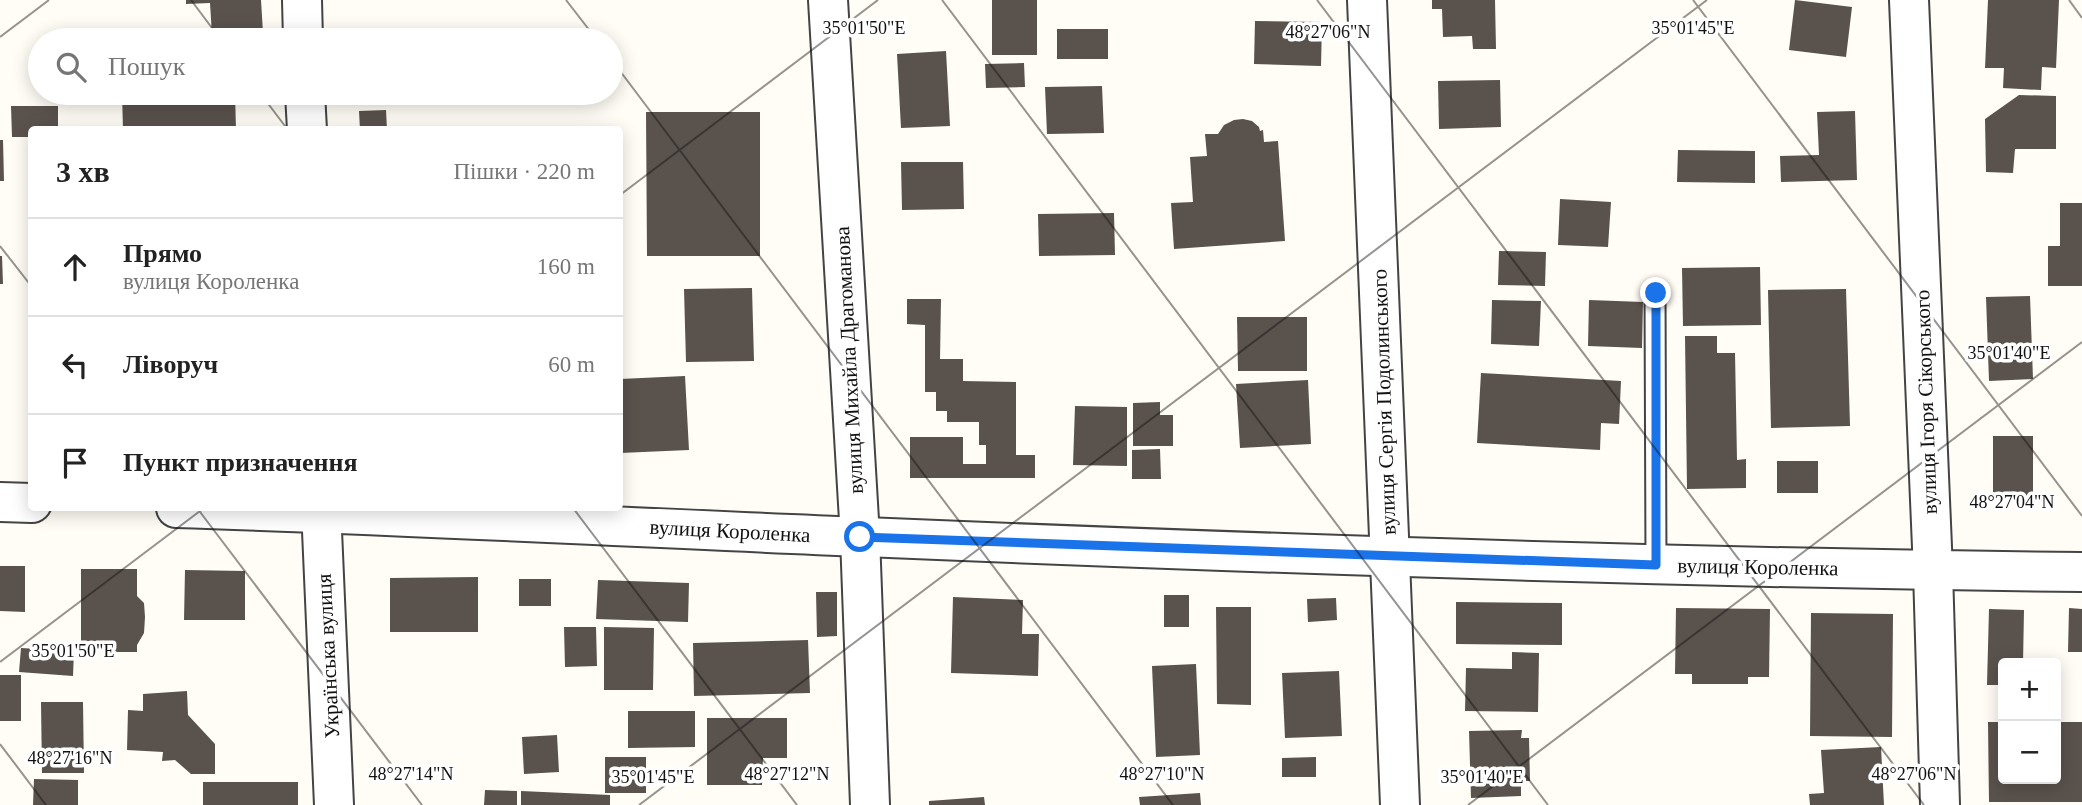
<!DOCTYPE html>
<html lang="uk">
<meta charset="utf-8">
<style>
body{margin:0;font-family:"Times New Roman",serif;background:#f2f2f2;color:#222}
.controls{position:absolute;right:21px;bottom:21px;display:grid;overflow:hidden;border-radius:7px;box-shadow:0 4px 18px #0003}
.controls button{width:63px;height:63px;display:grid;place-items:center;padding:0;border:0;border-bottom:2px solid #e0e0e0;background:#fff;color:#222;font:35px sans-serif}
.stop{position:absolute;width:21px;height:21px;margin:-16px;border:5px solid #1a73e8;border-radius:50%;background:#fff}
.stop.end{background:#1a73e8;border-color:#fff;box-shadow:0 2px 7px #0008}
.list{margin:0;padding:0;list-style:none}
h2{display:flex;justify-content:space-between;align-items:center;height:91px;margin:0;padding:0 28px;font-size:30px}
h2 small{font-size:23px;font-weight:400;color:#767676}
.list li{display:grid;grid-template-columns:46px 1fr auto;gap:21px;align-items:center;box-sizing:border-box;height:98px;padding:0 28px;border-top:2px solid #e0e0e0}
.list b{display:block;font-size:26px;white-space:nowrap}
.list p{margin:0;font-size:23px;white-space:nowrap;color:#767676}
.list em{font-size:23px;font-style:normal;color:#767676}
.icon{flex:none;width:38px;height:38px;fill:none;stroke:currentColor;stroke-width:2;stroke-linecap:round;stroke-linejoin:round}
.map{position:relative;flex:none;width:2082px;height:805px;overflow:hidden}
.search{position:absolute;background:#fff;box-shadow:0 4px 18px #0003;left:28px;top:28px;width:595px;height:77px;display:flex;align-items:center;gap:18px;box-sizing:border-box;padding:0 24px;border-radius:38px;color:#767676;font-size:26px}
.panel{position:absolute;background:#fff;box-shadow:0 4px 18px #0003;left:28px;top:126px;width:595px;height:385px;border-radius:7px}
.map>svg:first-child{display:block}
</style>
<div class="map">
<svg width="2082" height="805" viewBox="0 0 2082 805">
<rect width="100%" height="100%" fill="#fffdf5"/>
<path fill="#5a524d" d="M186,0H261L263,33L212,35L210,3L186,4Z
M992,0H1037V55H992Z
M1432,0H1495L1496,49H1473L1472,36L1443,37L1442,9H1432Z
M1795,0L1852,7L1846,57L1789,50Z
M1988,0H2059L2056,68L2042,67L2041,90L2003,88L2004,68H1985Z
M1255,21L1322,22L1321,66L1254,64Z
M1057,29H1108V59H1057Z
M946,51L950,126L901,128L897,54Z
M1024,63L1025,87L986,88L985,64Z
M1500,80L1501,127L1439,129L1438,81Z
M1102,86L1104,133L1047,134L1045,87Z
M122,93H235L236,130H123Z
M356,93H408V97L356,98Z
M2019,95L2056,96V149H2015L2013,173L1986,172L1985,119Z
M11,106H58V130H32V137H12Z
M386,110L387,130H360L359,111Z
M1855,111L1857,180L1781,182L1780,156L1819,155L1817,112Z
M646,112H760V256H647Z
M1243,119L1252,121L1259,127L1260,131L1263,130L1264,142L1278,141L1285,241L1174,249L1171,203L1193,202L1190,157L1207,156L1205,134H1218L1224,125L1234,120Z
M0,140H3L4,181H0Z
M1678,150L1755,151V183L1677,182Z
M901,162H963L964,209L902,210Z
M1560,199L1611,202L1608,247L1558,245Z
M2060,203H2082V286H2048V246H2060Z
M1114,213L1115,255L1039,256L1038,214Z
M1499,251L1546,252L1545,286L1498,285Z
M0,256H2L3,284H0Z
M1760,267L1761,325L1683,326L1682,268Z
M752,288L754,361L686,362L684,289Z
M1846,289L1850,426L1771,428L1768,290Z
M2030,296L2033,379L1989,381L1986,297Z
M907,299H941L940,359H963V381L1016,382V455H1035V478H910V437H963V464H986V445H979V422H947V411H936V392H925V325L907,324Z
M1492,300L1541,301L1539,346L1491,344Z
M1589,300L1643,302L1642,348L1588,346Z
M1237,317H1307V371H1238Z
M1685,336H1717V353H1735L1737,460L1746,459V488L1687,489Z
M1481,373L1621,381L1619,424L1601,423L1600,450L1477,443Z
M685,376L689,450L620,453V379Z
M1308,380L1311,444L1240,448L1236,384Z
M1160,402V415H1173V446H1133V403Z
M1075,406L1127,407V466L1073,465Z
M1993,436H2033V502L1993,503Z
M1160,449L1161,479H1132V450Z
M1777,461H1818V493H1777Z
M0,566H25V612L0,611Z
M81,569H137V596L144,603L145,617L144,633L137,645V652H81Z
M185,570L245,571V620H184Z
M478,577V632H390V578Z
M519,579H551V606H519Z
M598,580L689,583L688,622L596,619Z
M816,592H837V636L817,637Z
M1164,595H1189V627H1164Z
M953,597L1023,600L1022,634H1039L1038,676L951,673Z
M1336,598L1337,620L1308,622L1307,599Z
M1456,602L1562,603V645L1456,644Z
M1216,607H1251V705L1217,704Z
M1676,608L1770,609L1769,677H1748V684H1692V674H1675Z
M2069,608L2082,609V652H2068Z
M1989,609L2024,610L2023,663H2003V685H1987Z
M1811,613L1893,614L1892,737L1810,736Z
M564,627H596L597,666L565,667Z
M604,627L654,628L653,690H604Z
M808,640L810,693L694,696L693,643Z
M21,648L74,651L73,676L19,672Z
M1512,652L1539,653L1538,712L1465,711L1466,668L1512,669Z
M1196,664L1200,755L1156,757L1152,666Z
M1339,671L1342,736L1285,738L1282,673Z
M0,675H21V721H0Z
M187,691L188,715L215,744V774H191L175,760L162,761L163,752L127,750L128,710L143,711V694Z
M41,702H83L84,773H42Z
M628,711H695V747L628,748Z
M707,718H787V758H763L762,785H707Z
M1988,722H2003V779H2056V722H2082V802H1989Z
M1522,730L1521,738H1529L1530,781H1521V796L1471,798L1469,731Z
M557,735L559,772L524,774L522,737Z
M1881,747L1884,805H1810L1809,794L1824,793L1821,750Z
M605,757H646V793H605Z
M1316,757V777H1282V758Z
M34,779L78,780V805H33Z
M203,782H298V805H203Z
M485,790L517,791V805H484Z
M521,791L610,795V805H521Z
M1200,793L1201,805H1140L1139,797Z
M984,797L985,805H929V801Z"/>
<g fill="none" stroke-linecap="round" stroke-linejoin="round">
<defs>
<path id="service" d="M1655,293L1656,565"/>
<path id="minor" d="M302,0L303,40
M828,0L860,537L870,805
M1367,0L1400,805
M305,93L307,130
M321,508L334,805
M1933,571L1940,805"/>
<path id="tertiary" d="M1909,0L1933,571
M0,502L32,503
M176,508C406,515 635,528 865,537C1271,554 1676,568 2082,572"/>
</defs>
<use href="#service" stroke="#444" stroke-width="23"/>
<use href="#minor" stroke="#444" stroke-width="42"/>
<use href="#tertiary" stroke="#444" stroke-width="42"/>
<use href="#service" stroke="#fff" stroke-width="19"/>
<use href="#minor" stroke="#fff" stroke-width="38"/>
<use href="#tertiary" stroke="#fff" stroke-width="38"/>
</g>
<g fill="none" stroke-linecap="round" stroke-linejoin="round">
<path stroke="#1a73e8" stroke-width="9" d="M860,537L1656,565V293"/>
</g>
<path fill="none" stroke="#111" stroke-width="2" stroke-opacity="0.45" d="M191,0L221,40M566,0L597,40M942,0L1548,805M1317,0L1924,805M1693,0L2082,516M2069,0L2082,18M0,37L49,0M611,59L1173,805M260,93L288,130M620,195L878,0M0,246L32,287M197,508L422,805M573,508L797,805M0,662L204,508M0,744L46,805M639,805L1707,0M1468,805L2082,342"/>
<g text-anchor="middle" stroke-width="7" stroke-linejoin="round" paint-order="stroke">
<g font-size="21" fill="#111" stroke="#fff">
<text transform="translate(849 360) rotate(-93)" y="7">вулиця Михайла Драгоманова</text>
<text transform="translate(1384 402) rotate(-92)" y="7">вулиця Сергія Подолинського</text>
<text transform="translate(1926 402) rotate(-92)" y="7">вулиця Ігоря Сікорського</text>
<text transform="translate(730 531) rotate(3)" y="7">вулиця Короленка</text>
<text transform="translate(1758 567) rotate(1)" y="7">вулиця Короленка</text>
<text transform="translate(328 656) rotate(-93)" y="7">Українська вулиця</text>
</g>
</g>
<g font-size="18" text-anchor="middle" fill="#111" stroke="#fff" stroke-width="7" stroke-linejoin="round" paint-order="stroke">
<text x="864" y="34">35°01'50"E</text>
<text x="1693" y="34">35°01'45"E</text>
<text x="1328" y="38">48°27'06"N</text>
<text x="2009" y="359">35°01'40"E</text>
<text x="2012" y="508">48°27'04"N</text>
<text x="73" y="657">35°01'50"E</text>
<text x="70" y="764">48°27'16"N</text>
<text x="411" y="780">48°27'14"N</text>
<text x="787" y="780">48°27'12"N</text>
<text x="1162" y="780">48°27'10"N</text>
<text x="1914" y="780">48°27'06"N</text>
<text x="653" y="783">35°01'45"E</text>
<text x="1482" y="783">35°01'40"E</text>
</g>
</svg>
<div class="controls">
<button>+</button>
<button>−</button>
</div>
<div class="stop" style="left:860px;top:537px"></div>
<div class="stop end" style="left:1656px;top:293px"></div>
<div class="search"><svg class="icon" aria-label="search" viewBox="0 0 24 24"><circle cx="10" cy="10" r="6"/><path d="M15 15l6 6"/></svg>Пошук</div>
<section class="panel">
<h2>3 хв<small>Пішки · 220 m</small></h2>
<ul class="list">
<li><svg class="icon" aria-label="ahead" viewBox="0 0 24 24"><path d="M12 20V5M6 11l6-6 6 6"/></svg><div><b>Прямо</b><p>вулиця Короленка</p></div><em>160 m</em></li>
<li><svg class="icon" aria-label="left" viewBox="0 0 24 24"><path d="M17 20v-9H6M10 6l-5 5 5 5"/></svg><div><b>Ліворуч</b></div><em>60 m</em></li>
<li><svg class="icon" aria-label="arrive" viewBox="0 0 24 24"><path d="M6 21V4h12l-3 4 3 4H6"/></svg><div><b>Пункт призначення</b></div></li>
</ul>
</section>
</div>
